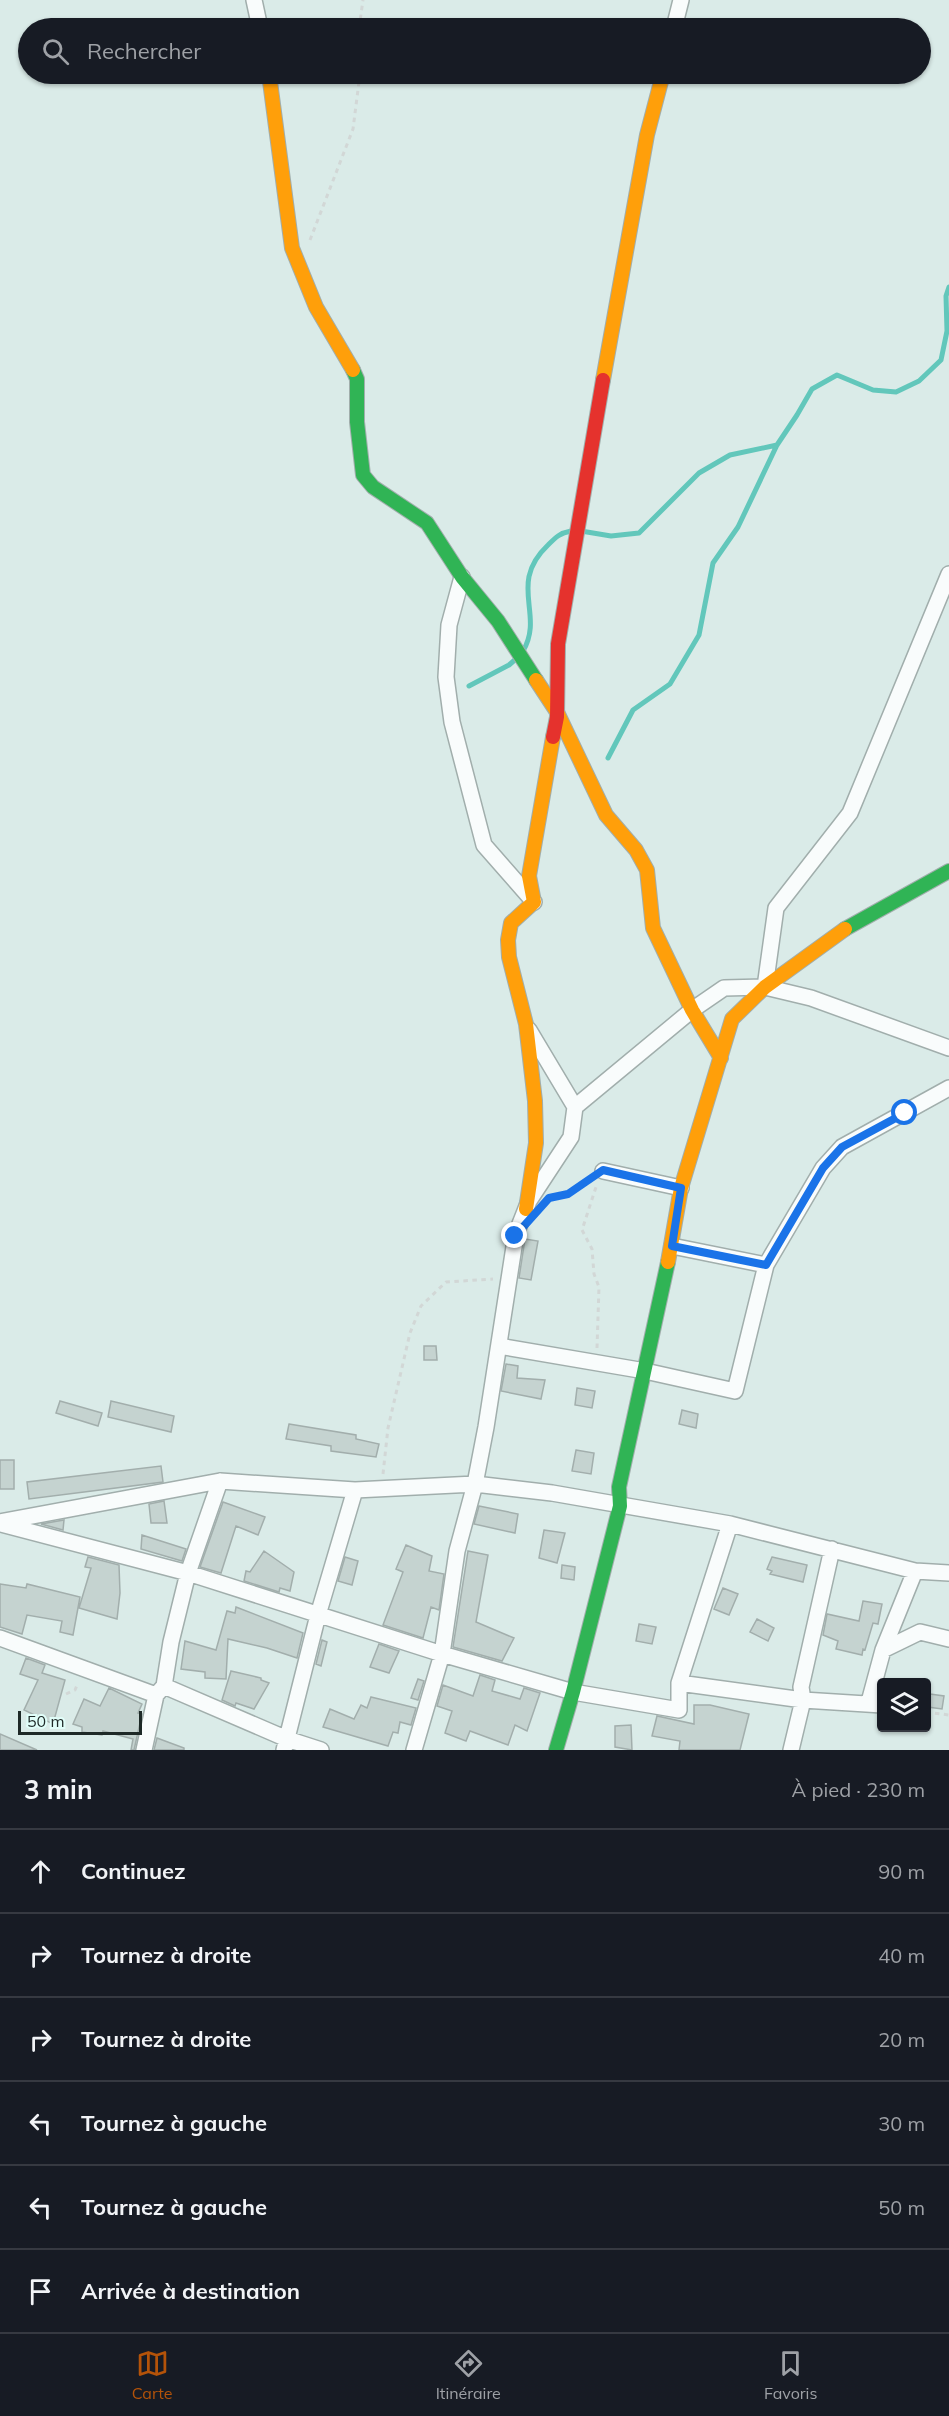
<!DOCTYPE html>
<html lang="fr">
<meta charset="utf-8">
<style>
body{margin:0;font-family:Mulish,sans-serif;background:#242831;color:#f1f3f6}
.controls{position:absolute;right:18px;bottom:18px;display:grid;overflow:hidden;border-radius:6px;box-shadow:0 2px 4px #0004}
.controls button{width:54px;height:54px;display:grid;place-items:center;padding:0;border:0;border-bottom:2px solid #363941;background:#171b24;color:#f1f3f6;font:30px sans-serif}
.scale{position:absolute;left:18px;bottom:15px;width:124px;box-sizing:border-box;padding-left:6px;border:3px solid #1e2927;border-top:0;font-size:16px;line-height:21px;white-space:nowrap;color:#1e2927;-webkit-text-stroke:4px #e1fef9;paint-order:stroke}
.stop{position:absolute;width:18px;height:18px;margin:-14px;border:4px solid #1a73e8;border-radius:50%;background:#fff}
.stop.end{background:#1a73e8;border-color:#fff;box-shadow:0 2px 6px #0008}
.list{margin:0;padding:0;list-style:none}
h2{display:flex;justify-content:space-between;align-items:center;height:78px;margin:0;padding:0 24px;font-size:26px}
h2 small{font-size:20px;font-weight:400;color:#9ea1a6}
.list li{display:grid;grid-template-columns:39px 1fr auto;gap:18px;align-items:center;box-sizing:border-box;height:84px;padding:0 24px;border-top:2px solid #363941}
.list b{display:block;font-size:22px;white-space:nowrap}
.list em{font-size:20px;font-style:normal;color:#9ea1a6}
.icon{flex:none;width:33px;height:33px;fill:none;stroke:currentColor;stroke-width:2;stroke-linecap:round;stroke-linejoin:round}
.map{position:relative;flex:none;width:949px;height:1750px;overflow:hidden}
.search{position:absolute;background:#171b24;box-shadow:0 2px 4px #0004;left:18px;right:18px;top:18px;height:66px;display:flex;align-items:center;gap:15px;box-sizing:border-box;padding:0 21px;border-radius:33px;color:#9ea1a6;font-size:22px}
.sheet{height:582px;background:#171b24}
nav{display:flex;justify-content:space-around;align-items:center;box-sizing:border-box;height:84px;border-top:2px solid #363941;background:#171b24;font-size:16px;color:#9ea1a6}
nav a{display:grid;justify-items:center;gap:3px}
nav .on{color:#b45309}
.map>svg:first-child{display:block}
</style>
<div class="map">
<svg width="949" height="1750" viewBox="0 0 949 1750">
<rect width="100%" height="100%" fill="#daebe8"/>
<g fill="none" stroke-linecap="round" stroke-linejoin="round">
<path stroke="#62c7bb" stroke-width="5" d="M581,531L611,536L639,533L699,473L730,455L777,445L797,415L812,389L837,375L873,390L896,392L919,381L941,360L947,331L946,296L949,287
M523,651C545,614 507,584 548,545C556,537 560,533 571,531
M469,686L509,665L517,658
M608,758L633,710L670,684L699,635L713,563L738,527L777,445"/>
</g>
<path fill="#c5d3d0" stroke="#a2aeac" stroke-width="1.5" d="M525,1239L538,1241L531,1280L519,1278Z
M424,1346H436L437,1360H424Z
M506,1364L518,1366L517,1378L545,1380L541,1399L501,1391Z
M577,1388L595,1391L592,1408L575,1405Z
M60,1401L102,1413L98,1426L56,1413Z
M111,1401L174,1416L171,1432L108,1417Z
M682,1410L698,1414L696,1428L679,1424Z
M289,1424L356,1435V1439L379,1444L376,1457L331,1451V1446L286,1439Z
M576,1450L594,1453L591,1474L572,1471Z
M0,1460H14V1489H0Z
M161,1466L163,1482L29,1499L27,1482Z
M164,1501L167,1523H151L149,1504Z
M223,1502L265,1517L258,1535L236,1526L221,1573L200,1567Z
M479,1506L518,1514L515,1533L474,1524Z
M64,1520L63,1530L41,1524Z
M544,1530L565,1533L557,1563L539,1558Z
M142,1535L186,1549L182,1561L141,1549Z
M406,1545L432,1556L429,1571L444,1574L439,1610L431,1607L423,1638L383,1625L403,1572L396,1569Z
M264,1551L294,1572L290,1591L280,1588L279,1592L244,1581L246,1571L250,1572Z
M468,1551L488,1555L476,1622L514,1638L502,1661L453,1647Z
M88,1557L119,1565L120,1593L117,1619L79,1608L91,1568L85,1567Z
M345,1557L358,1561L352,1585L338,1581Z
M772,1557L807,1565L803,1582L770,1574L772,1571L767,1569Z
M562,1565L575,1567L574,1580L561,1578Z
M0,1584L26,1588L27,1584L80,1597L73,1635L60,1632L62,1621L27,1615L22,1634L0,1627Z
M723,1588L738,1594L729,1615L714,1609Z
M863,1601L882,1604L878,1624L873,1623L865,1650L863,1649L862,1655L836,1649L838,1641L823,1635L827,1614L859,1621Z
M236,1607L303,1633L297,1658L267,1648L228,1639L226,1679L205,1678V1672L181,1669L185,1641L216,1650L227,1611L235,1613Z
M757,1619L774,1628L768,1641L750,1632Z
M639,1624L656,1627L652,1644L636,1641Z
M322,1640L327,1642L321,1666L316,1664Z
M379,1644L399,1651L389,1673L370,1667Z
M26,1658L45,1665L42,1673L65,1680L53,1724L24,1710L38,1680L20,1674Z
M231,1671L261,1678V1680L269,1683L254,1709L236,1703L235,1706L222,1700Z
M480,1675L495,1680L492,1691L520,1699L524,1688L540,1693L527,1731L515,1725L508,1745L470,1731L466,1741L445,1733L452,1711L437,1706L443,1685L473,1696Z
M418,1679L424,1681L418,1700L411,1698Z
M109,1688L142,1704L138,1713L142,1714L134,1750H131L133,1739L103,1731L102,1735L82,1732V1727L73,1724L84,1699L100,1706Z
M930,1694L944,1696L942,1709L928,1707Z
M371,1697L416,1708L411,1725L400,1722L398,1733L393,1732L388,1746L323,1727L330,1709L354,1719L361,1705L367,1708Z
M694,1705H710L749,1714L740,1750H679L680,1741L652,1736L657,1716L694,1724Z
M631,1725L632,1750L615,1747V1726Z
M0,1734L37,1750H0Z
M157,1738L184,1748V1750H154Z"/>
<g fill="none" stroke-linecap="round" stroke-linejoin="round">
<defs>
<path id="street" d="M254,0L260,28
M674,28L681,0
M462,577L449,625L446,677L452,722L484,845L534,902
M765,987L776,908L850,813L949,574
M529,1030L575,1107
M603,1171L681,1188
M766,1265L823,1168L842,1147L949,1088
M499,1346L645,1371L735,1391L766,1265L672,1246
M0,1522L220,1481L355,1490L475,1484L552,1493L730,1524L915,1571L949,1573
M1,1524L188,1573L442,1654L573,1692L679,1710V1683L730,1524
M0,1638L156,1695
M883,1650L920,1632L949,1639
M679,1683L803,1700L882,1705
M164,1686L287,1739L321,1750
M869,1702L883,1650L915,1571
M144,1750L156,1695L164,1686L171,1642L188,1573L220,1481
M284,1750L318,1615L355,1490
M414,1750L442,1654L457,1551L475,1484L486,1427L516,1234L529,1201L571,1137L575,1107L692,1010L724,988L765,987L811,998L949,1048
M791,1750L803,1700L801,1687L832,1549"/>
<path id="fast" d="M353,370L357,379V422L363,475L373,487L427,523L462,577L498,621L536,680
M845,929L949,871
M556,1750L573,1692L620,1506L619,1487L668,1262"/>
<path id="slow" d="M269,74L292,248L316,307L353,370
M603,380L647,135L663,74
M536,680L557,712L606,815L636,850L647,870L653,928L692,1010L721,1058
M526,1209L536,1143L535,1101L526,1024L509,957L508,940L511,923L534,902L529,876L553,737
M668,1262L681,1188L732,1019L765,987L845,929"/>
<path id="jam" d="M553,737L557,717L558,644L603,380"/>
</defs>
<use href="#street" stroke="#a1aeac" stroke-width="18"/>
<use href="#fast" stroke="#a1aeac" stroke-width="16"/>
<use href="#slow" stroke="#a1aeac" stroke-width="16"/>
<use href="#jam" stroke="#a1aeac" stroke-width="16"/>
<path stroke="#d2d7d6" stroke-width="3" stroke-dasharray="4.5 4.5" stroke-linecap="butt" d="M359,28L363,0
M310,240L353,129L360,74
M550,1198L568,1194L592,1178
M597,1348L599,1287L594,1274L592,1249L582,1230L597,1184
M383,1474L388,1428L410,1333L421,1306L446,1282L493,1279
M66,1694L75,1690L78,1683
M926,1712L949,1715"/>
<use href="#street" stroke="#f9fcfc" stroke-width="15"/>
<use href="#fast" stroke="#30b455" stroke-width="14"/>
<use href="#slow" stroke="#ff9f0a" stroke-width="14"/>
<use href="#jam" stroke="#e5322d" stroke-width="14"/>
</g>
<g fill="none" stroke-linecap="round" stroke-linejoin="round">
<path stroke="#1a73e8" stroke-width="8" d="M515,1236L549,1198L568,1194L603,1170L681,1188L672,1246L766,1265L823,1168L842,1147L905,1113"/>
</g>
</svg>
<div class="controls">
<button><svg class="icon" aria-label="layers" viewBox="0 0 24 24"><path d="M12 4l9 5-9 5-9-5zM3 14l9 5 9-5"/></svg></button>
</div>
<div class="scale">50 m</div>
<div class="stop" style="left:905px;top:1113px"></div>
<div class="stop end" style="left:515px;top:1236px"></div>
<div class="search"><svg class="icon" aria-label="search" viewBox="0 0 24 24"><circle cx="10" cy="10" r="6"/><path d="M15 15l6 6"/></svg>Rechercher</div>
</div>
<section class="sheet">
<h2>3 min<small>À pied · 230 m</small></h2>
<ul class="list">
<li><svg class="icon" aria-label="ahead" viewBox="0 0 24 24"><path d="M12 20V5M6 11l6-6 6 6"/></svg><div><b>Continuez</b></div><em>90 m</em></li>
<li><svg class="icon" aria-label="right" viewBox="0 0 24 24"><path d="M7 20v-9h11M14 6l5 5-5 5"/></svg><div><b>Tournez à droite</b></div><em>40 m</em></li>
<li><svg class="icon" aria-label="right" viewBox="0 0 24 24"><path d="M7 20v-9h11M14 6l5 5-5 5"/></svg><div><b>Tournez à droite</b></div><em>20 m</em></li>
<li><svg class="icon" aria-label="left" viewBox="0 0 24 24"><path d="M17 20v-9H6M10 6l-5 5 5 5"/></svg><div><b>Tournez à gauche</b></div><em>30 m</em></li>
<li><svg class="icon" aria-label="left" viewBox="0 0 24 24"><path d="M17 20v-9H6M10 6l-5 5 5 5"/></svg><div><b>Tournez à gauche</b></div><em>50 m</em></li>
<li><svg class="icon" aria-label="arrive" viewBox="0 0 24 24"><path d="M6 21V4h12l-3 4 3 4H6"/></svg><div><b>Arrivée à destination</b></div></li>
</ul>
</section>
<nav>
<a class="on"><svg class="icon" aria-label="map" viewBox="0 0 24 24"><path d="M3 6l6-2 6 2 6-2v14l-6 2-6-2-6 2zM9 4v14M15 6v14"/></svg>Carte</a>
<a><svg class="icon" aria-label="directions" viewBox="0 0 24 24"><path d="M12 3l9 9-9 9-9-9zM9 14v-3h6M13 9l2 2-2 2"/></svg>Itinéraire</a>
<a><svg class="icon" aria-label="saved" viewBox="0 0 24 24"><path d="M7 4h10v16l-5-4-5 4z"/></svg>Favoris</a>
</nav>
